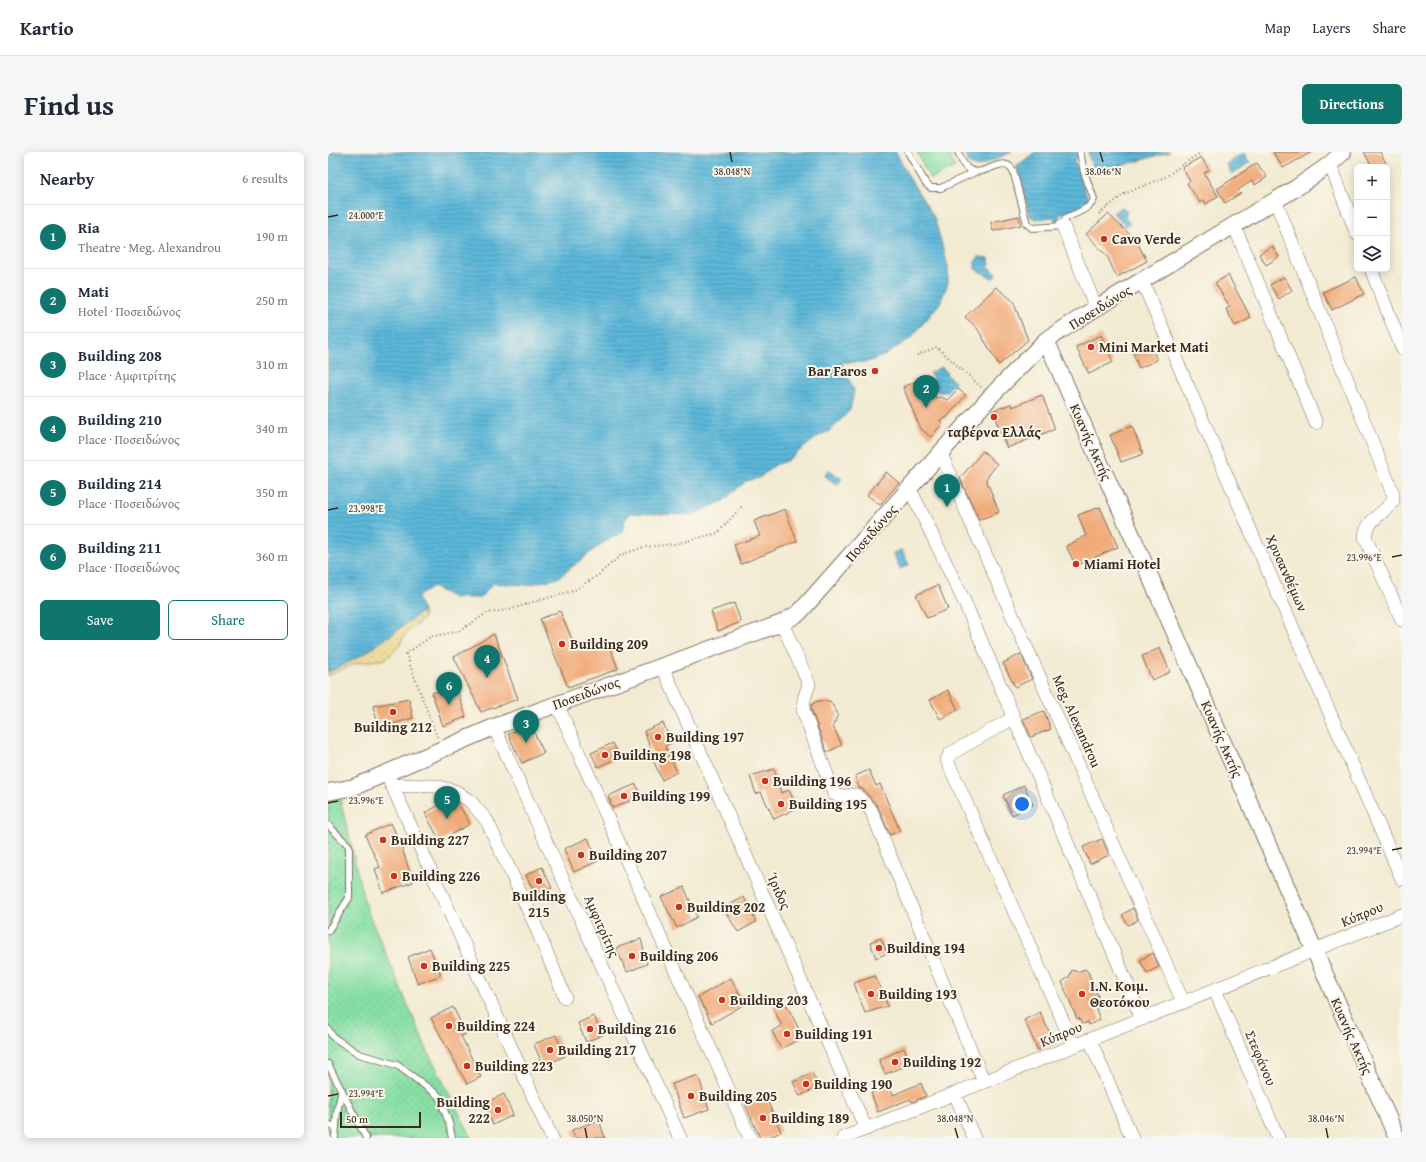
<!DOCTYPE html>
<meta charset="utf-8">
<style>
body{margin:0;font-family:"Gentium Book Plus",serif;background:#f6f6f7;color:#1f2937}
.controls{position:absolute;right:12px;top:12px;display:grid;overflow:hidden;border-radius:6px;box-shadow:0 2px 10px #0003}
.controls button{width:36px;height:36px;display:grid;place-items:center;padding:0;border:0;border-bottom:1px solid #e0e1e3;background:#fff;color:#1f2937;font:20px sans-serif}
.scale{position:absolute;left:12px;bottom:10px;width:81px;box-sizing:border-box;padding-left:4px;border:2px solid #3b2a1e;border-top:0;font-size:11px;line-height:14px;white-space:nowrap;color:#3b2a1e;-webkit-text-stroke:3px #fbf7ec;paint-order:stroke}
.you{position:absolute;left:694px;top:652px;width:14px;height:14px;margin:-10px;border:3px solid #fff;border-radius:50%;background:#1a73e8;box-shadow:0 0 0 6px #1a73e833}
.badge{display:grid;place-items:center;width:26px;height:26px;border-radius:50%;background:#0f766e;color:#fff;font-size:13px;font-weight:700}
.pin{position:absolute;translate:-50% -33px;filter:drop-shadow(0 1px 2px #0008)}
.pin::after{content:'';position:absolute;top:21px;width:14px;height:12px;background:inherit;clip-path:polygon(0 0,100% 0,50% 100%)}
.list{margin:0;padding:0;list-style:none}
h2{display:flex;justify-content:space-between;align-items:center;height:52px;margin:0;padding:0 16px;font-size:17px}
h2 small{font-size:13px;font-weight:400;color:#747a83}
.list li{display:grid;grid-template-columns:26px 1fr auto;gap:12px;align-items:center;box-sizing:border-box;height:64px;padding:0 16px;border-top:1px solid #e0e1e3}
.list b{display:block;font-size:15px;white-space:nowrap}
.list p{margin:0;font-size:13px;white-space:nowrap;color:#747a83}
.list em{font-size:13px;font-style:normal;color:#747a83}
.actions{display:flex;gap:8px;padding:12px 16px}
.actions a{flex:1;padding:9px 0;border:1px solid #0f766e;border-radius:6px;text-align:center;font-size:14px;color:#0f766e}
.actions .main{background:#0f766e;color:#fff}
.icon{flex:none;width:22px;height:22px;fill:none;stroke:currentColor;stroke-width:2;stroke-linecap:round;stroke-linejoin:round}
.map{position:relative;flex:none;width:1074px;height:986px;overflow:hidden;border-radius:6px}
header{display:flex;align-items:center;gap:24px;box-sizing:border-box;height:56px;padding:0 20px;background:#fff;border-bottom:1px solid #e0e1e3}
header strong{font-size:19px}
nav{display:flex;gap:22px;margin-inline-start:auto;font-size:14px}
.intro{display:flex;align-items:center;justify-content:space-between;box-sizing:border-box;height:96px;padding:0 24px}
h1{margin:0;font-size:28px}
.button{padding:10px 18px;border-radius:6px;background:#0f766e;color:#fff;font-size:14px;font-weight:700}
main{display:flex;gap:24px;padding:0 24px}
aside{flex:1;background:#fff;border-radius:6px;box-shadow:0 2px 10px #0003}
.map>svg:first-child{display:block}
</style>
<header>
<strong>Kartio</strong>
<nav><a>Map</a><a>Layers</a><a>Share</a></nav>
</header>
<div class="intro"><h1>Find us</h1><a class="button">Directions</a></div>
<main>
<aside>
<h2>Nearby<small>6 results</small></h2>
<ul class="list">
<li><span class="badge">1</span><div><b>Ria</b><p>Theatre · Meg. Alexandrou</p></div><em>190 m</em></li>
<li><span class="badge">2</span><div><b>Mati</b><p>Hotel · Ποσειδώνος</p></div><em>250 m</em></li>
<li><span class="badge">3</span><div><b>Building 208</b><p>Place · Αμφιτρίτης</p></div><em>310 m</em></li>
<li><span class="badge">4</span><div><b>Building 210</b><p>Place · Ποσειδώνος</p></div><em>340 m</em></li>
<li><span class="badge">5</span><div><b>Building 214</b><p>Place · Ποσειδώνος</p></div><em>350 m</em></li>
<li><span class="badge">6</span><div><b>Building 211</b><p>Place · Ποσειδώνος</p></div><em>360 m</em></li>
</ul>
<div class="actions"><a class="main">Save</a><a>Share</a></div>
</aside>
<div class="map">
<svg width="1074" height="986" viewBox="0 0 1074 986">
<defs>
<pattern id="grass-dots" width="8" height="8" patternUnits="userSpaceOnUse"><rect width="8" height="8" fill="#86dfa4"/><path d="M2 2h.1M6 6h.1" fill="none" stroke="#75c08d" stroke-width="1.8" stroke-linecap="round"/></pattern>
<pattern id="sand-dots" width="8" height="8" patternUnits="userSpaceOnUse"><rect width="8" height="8" fill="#eeda9e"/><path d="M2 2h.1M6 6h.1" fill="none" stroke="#cdbb88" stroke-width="1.8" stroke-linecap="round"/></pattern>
<pattern id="water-rules" width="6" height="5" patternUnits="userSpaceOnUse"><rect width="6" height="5" fill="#5cb8da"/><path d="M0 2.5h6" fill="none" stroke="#4d96b0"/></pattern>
</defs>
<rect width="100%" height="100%" fill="#fbf7ec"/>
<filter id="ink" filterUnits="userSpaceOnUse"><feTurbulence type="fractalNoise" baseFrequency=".025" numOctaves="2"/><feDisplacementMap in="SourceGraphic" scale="8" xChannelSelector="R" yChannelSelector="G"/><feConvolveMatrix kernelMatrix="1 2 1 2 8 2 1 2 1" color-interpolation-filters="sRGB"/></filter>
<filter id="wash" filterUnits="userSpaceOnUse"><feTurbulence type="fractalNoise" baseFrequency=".012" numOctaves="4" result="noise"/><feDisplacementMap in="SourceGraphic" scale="16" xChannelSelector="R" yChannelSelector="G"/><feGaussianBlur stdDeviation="0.9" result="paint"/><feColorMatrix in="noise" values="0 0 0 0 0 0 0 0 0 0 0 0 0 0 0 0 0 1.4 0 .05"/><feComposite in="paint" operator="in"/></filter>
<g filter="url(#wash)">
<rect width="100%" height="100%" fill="#f2ead1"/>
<path fill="url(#grass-dots)" stroke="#608461" d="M12,646L37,753L99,898L144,986H0V647Z"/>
<path fill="url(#sand-dots)" stroke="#94825e" d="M95,459L96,466L76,484L72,493L58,507L28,511L0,524V515Z"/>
<path fill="#86dfa4" stroke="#608461" d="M589,0H620L627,15L602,27Z"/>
<path fill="url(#water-rules)" stroke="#4c717c" d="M0,0H568L580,24L606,65L620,114V131L612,151L583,186L557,203L539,210H513L526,239L522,258L502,279L492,283L458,309L447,313L431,326L418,329L395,349L364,363L302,361L296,370L294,380L273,392L230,426L200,433L165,431L152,446H126L105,435L89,445L95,459C65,481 34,507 0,520Z
M636,0H684L649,15L642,12Z
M707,0H749L751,5L746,7L761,51L731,63V69H727L726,65L707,67L702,64L689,14Z
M760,0H842L785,16L764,15Z
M916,1L922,11L904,22L898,12Z
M794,55L799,59L797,66L802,71L798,74L785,61Z
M651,105L661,106L662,113L659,116L664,117L668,122L667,125L664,126L647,117V109Z
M613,215L619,220L618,222L627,230L618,240H610L602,221Z
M501,317L514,327L509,333L496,323Z
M574,398L581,413L572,417L565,401Z"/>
<g id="blocks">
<path fill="#f1ab7a" d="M945,0H984L955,16Z
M1036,0H1052L1060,15H1044Z
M873,5L881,18L876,21L890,44L878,52L876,48L872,51L859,31L862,29L854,16Z
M929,11L939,25L927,33L924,29L910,38L913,41L897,51L889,37Z
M780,62L808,88L819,109L789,125L779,104L758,82Z
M691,64L693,73L665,79L663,70Z
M944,94L951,105L938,113L931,102Z
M900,123L923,166L907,174L898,157L902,155L887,131Z
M956,125L964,138L951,147L942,133Z
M1028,125L1036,142L1004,158L995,140Z
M668,135L685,149L700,188L671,213L649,176L637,165Z
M773,183L785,210L761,222L748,195Z
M822,193L829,208L811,216L805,201Z
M599,225L608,246L613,245L619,248L630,237L638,243L618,266L612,268L614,272L603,285L592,276L575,235Z
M714,243L727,277L679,296L664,259L683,252L684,255Z
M804,274L815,302L793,310L782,283Z
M655,299L669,312L658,327L671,360L651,368L632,326Z
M558,320L571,331L552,353L539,343Z
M772,355L790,395L748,414L738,394L758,384L750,363Z
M457,357L469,389L413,412L406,393L432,384L426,369Z
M610,433L620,457L599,466L588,443Z
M406,451L413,470L390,479L383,459Z
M232,459L248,497L279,487L290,517L240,535L212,467Z
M166,482L190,547L153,560L126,505Z
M832,496L842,520L824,528L814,504Z
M693,502L704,527L687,535L675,511Z
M128,534L138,565L115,574L104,541Z
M620,538L630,558L612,567L602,548Z
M81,547L85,566L51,576L45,554Z
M490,549H502L510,562L505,574L514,593L499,600L483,557L484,552Z
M716,559L723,577L703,585L695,567Z
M335,571L344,591L337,594L349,620L334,628L325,608L327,607L316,579Z
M202,572L216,601L194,611L180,582Z
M285,591L292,605L270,615L263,601Z
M446,617L453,641L461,638L469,656L446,667L433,640L428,642L422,624Z
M541,618L548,634L552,632L572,679L562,683L550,655L534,636H531L527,624Z
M308,632L313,644L285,656L280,644Z
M696,633L705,653L684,663L675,643Z
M124,646L130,651L142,672L112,689L97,661Z
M63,671L73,693L85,730L55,741L47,717L52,715L37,683Z
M260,686L270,709L246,720L236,697Z
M774,687L781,703L762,712L755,695Z
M214,715L224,736L208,743L198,723Z
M356,735L369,765L349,776L333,745Z
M416,745L428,770L410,780L395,756Z
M805,756L810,768L800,773L794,763Z
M553,786L559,801L548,806L542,790Z
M313,787L319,812L299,820L288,796Z
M102,796L113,823L90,832L80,805Z
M825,801L831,815L819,821L812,808Z
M757,817L760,820L774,854L768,857L772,868L761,873L760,870L754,872L751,866L749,867L734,830L741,825L744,818L750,820Z
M547,824L560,854L537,861L526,831Z
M403,826L417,852L384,871L370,845Z
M457,850L475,885L453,897L444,879L454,874L445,856Z
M125,855L138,882L133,884L153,925L139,932L103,866Z
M712,860L726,890L710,898L696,868Z
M266,864L274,883L258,890L250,871Z
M228,883L237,904L215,914L206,892Z
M576,896L583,912L557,922L551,908Z
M484,921L491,935L472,944L465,930Z
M370,923L381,957L356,966L344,932Z
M593,931L598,944L584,950L582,947L550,960L543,941L561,933L565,943Z
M176,942L185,963L165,973L155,952Z
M437,943L453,980L439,986H432L417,952Z
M271,968L277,986H247L244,978Z"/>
</g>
</g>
<g filter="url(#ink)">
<use href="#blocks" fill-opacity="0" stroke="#7b6d5d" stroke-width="1"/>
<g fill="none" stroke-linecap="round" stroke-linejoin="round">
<defs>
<path id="service" d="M580,0L598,32L603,36H613L647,20
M630,0C633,6 635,15 642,18C656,26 673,2 685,18L699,72L704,76L735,74L738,66C748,61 762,57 766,47L756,20L752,0
M0,673L21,694V746L0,779
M0,877L5,885L31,902L69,913L111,944L121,971L124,986
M0,912L38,986
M0,972L8,976
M7,986L9,960L14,938"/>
<path id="minor" d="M1002,12L1029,82
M947,48L1065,342V349C1056,362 1038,368 1037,385L1074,468
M906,73L988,271
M735,74L768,156
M1043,117L1074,196
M814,129L1074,727
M613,302L855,850
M582,337L637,451L814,867
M454,471L481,532L476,547L475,558L506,642L515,644L528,643L543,658L656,930
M334,513L538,977
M229,552L422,986
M685,566L622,602L619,608L746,894
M166,575L352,986
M58,620L224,986
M63,633L106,634L127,639L143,650L159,669L205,768L237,845
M887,838L950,986
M762,888L804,986
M627,942L646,986
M515,986L1074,763"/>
<path id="tertiary" d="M718,188L1069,986
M0,640L26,635L166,575L454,471L471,461L663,244L718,188L768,156L968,36L1002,12L1015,0"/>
</defs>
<use href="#service" stroke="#7b6d5d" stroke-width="8"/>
<use href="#minor" stroke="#7b6d5d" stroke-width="14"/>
<use href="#tertiary" stroke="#7b6d5d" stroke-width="18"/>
<path stroke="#7b6d5d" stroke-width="2" stroke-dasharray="1 3" stroke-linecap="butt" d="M771,62L796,42L839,24L858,10L874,0
M589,203L609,195L653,235
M109,585L78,502L102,485L131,479L159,461L181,458L205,450L245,439L269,424L293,403L316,395L347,392L390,381L414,354"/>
<use href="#service" stroke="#fff" stroke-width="6"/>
<use href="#minor" stroke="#fff" stroke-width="13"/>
<use href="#tertiary" stroke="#fff" stroke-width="16"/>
</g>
</g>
<path fill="none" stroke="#3b2a1e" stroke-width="1.5" d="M402,0L404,10M772,0L775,10M0,65L10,63M0,358L10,356M1064,405L1074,403M0,651L10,649M1064,698L1074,696M0,944L10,942M257,976L259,986M627,976L630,986M998,976L1000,986"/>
<g fill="#c8321e" stroke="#fbf7ec" stroke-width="1.5">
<circle cx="776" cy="87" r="4"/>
<circle cx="763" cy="195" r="4"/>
<circle cx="547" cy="219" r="4"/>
<circle cx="666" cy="265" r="4"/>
<circle cx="748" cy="412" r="4"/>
<circle cx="234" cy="492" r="4"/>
<circle cx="65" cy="560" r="4"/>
<circle cx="330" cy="585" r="4"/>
<circle cx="277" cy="603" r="4"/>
<circle cx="437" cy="629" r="4"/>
<circle cx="296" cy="644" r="4"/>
<circle cx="453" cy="652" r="4"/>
<circle cx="55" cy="688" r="4"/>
<circle cx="253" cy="703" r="4"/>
<circle cx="66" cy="724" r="4"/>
<circle cx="211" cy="729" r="4"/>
<circle cx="351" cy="755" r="4"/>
<circle cx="551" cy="796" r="4"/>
<circle cx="304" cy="804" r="4"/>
<circle cx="96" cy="814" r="4"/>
<circle cx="543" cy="842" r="4"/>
<circle cx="754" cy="842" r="4"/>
<circle cx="394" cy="848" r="4"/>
<circle cx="121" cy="874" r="4"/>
<circle cx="262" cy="877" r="4"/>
<circle cx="459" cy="882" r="4"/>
<circle cx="222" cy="898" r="4"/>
<circle cx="567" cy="910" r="4"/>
<circle cx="139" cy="914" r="4"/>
<circle cx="478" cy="932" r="4"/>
<circle cx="363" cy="944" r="4"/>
<circle cx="170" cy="958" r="4"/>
<circle cx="435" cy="966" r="4"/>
</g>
<g text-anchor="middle" stroke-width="4" stroke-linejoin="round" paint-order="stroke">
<g font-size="14" font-weight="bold" fill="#3b2a1e" stroke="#fbf7ec" text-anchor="start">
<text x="784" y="92">Cavo Verde</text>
<text x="771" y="200">Mini Market Mati</text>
<text x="539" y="224" text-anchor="end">Bar Faros</text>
<text x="666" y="285" text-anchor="middle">ταβέρνα Ελλάς</text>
<text x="756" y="417">Miami Hotel</text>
<text x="242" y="497">Building 209</text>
<text x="65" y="580" text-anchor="middle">Building 212</text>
<text x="338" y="590">Building 197</text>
<text x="285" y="608">Building 198</text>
<text x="445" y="634">Building 196</text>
<text x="304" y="649">Building 199</text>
<text x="461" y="657">Building 195</text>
<text x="63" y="693">Building 227</text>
<text x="261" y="708">Building 207</text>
<text x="74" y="729">Building 226</text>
<text x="211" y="749" text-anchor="middle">Building<tspan x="211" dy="16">215</tspan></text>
<text x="359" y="760">Building 202</text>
<text x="559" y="801">Building 194</text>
<text x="312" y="809">Building 206</text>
<text x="104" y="819">Building 225</text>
<text x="762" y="839">Ι.Ν. Κοιμ.<tspan x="762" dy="16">Θεοτόκου</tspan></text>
<text x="551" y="847">Building 193</text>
<text x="402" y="853">Building 203</text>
<text x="129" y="879">Building 224</text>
<text x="270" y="882">Building 216</text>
<text x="467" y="887">Building 191</text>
<text x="230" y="903">Building 217</text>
<text x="575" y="915">Building 192</text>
<text x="147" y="919">Building 223</text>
<text x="486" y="937">Building 190</text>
<text x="371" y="949">Building 205</text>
<text x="162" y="955" text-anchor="end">Building<tspan x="162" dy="16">222</tspan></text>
<text x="443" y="971">Building 189</text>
</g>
<g font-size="14" fill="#3b2a1e" stroke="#fbf7ec">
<text transform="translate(772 155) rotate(-32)" y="5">Ποσειδώνος</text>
<text transform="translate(763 290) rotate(66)" y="5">Κυανής Ακτής</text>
<text transform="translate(543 381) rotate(-49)" y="5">Ποσειδώνος</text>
<text transform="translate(959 421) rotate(66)" y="5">Χρυσανθέμων</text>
<text transform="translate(258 541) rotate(-20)" y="5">Ποσειδώνος</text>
<text transform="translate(749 569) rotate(66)" y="5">Meg. Alexandrou</text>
<text transform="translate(894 587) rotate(66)" y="5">Κυανής Ακτής</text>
<text transform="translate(451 739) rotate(66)" y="5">Ίριδος</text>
<text transform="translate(1034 762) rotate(-22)" y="5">Κύπρου</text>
<text transform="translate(274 774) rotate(66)" y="5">Αμφιτρίτης</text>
<text transform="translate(733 882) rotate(-22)" y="5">Κύπρου</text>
<text transform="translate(1024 884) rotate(66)" y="5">Κυανής Ακτής</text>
<text transform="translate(933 906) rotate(67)" y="5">Στεφάνου</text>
</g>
</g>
<g font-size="10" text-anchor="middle" fill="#3b2a1e" stroke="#fbf7ec" stroke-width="4" stroke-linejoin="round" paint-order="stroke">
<text x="404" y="23">38.048°N</text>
<text x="775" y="23">38.046°N</text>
<text x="38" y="67">24.000°E</text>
<text x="38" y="360">23.998°E</text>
<text x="1036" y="409">23.996°E</text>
<text x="38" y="652">23.996°E</text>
<text x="1036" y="702">23.994°E</text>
<text x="38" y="945">23.994°E</text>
<text x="257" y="970">38.050°N</text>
<text x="627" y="970">38.048°N</text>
<text x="998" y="970">38.046°N</text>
</g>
</svg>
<div class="controls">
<button>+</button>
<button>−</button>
<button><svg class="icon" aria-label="layers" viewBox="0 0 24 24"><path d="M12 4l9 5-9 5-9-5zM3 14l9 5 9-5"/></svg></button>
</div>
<div class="scale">50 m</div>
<div class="you"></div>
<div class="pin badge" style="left:619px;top:355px">1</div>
<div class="pin badge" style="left:598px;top:256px">2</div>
<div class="pin badge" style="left:198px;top:591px">3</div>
<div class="pin badge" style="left:159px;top:526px">4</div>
<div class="pin badge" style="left:119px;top:667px">5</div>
<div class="pin badge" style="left:121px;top:553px">6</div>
</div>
</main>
